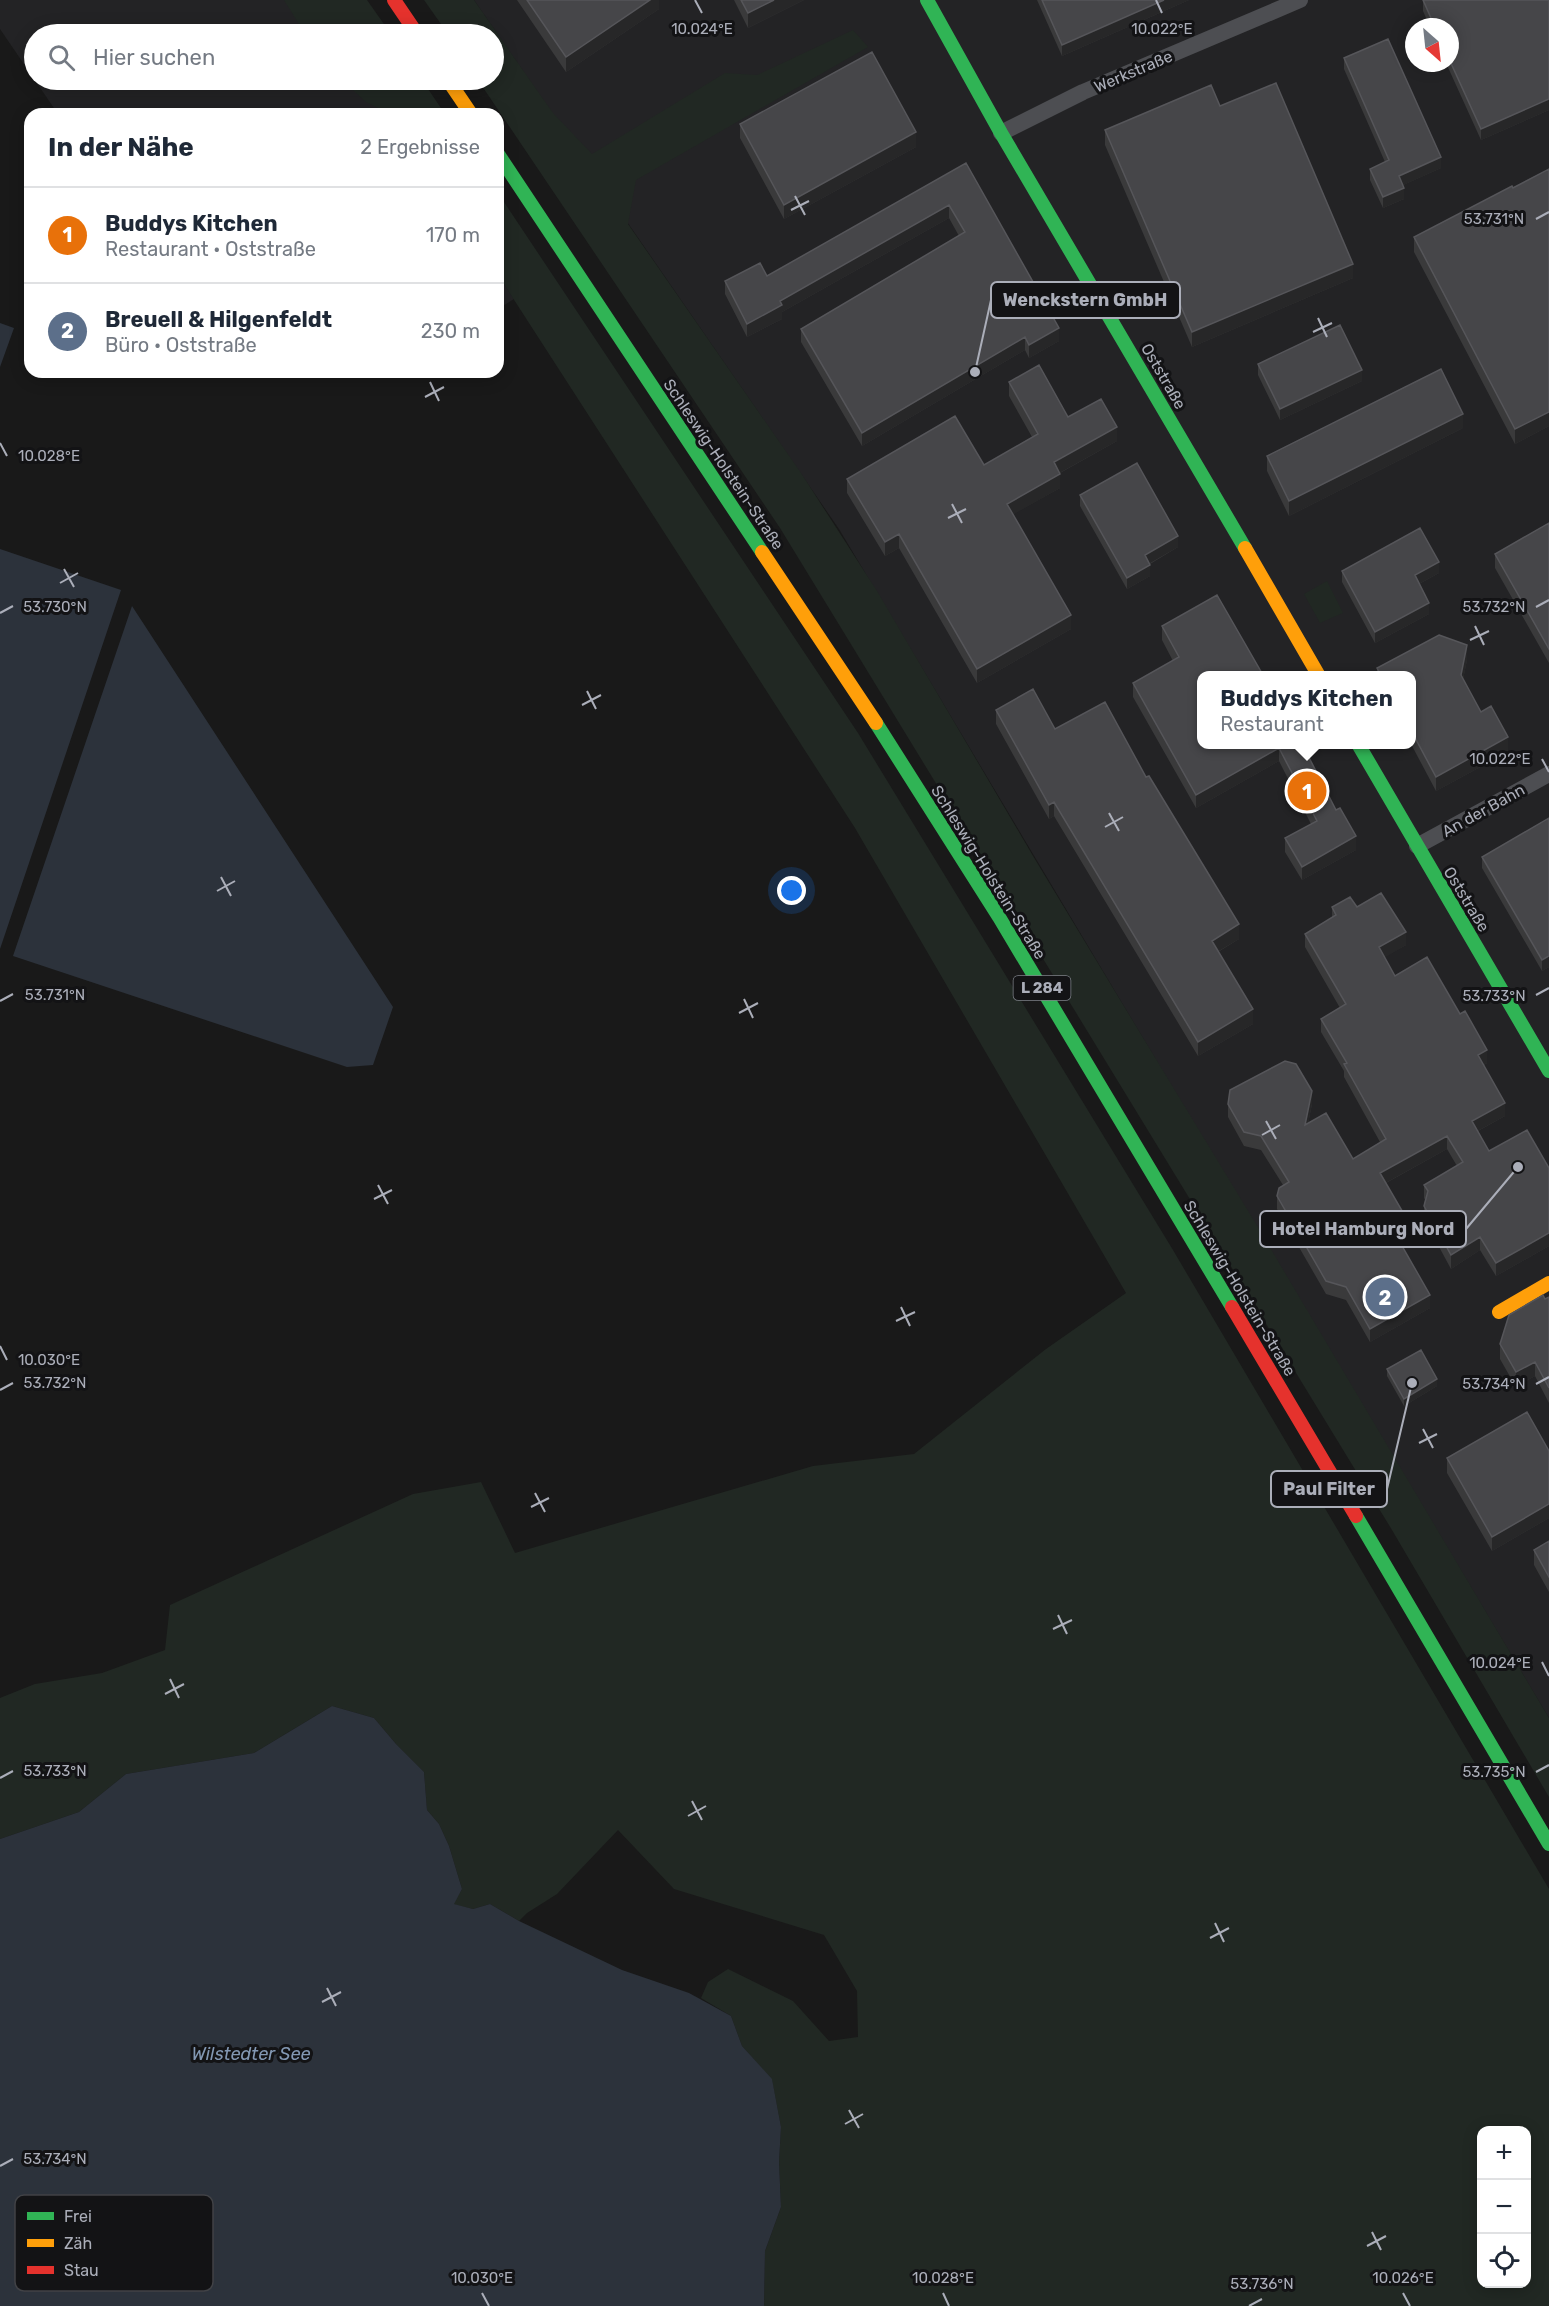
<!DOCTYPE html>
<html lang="de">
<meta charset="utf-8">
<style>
body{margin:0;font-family:Rubik,sans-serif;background:#f2f2f3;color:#1f2937}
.controls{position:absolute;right:18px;bottom:18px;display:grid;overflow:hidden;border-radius:12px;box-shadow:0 3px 15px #0003}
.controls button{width:54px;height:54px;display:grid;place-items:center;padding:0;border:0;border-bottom:2px solid #e0e1e3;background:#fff;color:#1f2937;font:30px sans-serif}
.compass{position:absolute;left:1405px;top:18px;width:54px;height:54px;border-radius:50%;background:#fff;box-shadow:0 3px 15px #0003;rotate:153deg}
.you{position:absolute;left:792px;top:891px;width:21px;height:21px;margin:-15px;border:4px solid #fff;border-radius:50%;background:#1a73e8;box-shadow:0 0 0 9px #1a73e833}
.badge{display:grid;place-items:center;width:39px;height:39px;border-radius:50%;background:#787a81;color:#fff;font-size:20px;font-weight:700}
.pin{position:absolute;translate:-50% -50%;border:3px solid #fff;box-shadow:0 2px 6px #0006}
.popup{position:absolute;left:1197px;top:671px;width:219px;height:78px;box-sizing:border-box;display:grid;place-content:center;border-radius:12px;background:#fff;filter:drop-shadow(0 2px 4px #0005);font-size:20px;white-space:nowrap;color:#747a83}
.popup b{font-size:22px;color:#1f2937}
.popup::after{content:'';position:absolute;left:50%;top:100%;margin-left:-12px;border:12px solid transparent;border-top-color:#fff}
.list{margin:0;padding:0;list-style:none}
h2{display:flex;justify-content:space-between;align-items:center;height:78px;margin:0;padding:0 24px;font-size:26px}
h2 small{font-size:20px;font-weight:400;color:#747a83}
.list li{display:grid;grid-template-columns:39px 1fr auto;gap:18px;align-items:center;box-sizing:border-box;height:96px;padding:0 24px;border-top:2px solid #e0e1e3}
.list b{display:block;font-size:22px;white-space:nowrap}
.list p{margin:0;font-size:20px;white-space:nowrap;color:#747a83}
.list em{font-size:20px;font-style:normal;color:#747a83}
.icon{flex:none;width:33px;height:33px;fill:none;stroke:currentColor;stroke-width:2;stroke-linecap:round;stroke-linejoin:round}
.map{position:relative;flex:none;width:1549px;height:2306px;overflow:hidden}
.search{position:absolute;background:#fff;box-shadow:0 3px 15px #0003;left:24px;top:24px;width:480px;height:66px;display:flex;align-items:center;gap:15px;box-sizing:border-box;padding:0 21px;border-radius:33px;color:#747a83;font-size:22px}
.panel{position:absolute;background:#fff;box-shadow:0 3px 15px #0003;left:24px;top:108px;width:480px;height:270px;border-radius:18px}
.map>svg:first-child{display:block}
</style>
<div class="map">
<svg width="1549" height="2306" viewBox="0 0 1549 2306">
<rect width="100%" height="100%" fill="#191919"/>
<path fill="#232325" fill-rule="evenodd" d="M0,0H311L334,34H34V80H365L389,114H58L0,29Z
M474,0H1549V1718L839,529ZM1414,27H1450V63H1414ZM1202,676H1412V744H1202Z
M498,275L514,299L498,309Z"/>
<path fill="#212823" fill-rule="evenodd" d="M284,0H367L391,34H305Z
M424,0H474L553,113L592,154L725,73L757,75L853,30L868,47L636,180L628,224L801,473L877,591L1033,856L1256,1224L1549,1718V1797L1392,1530L780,528L478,80H494V34H448Z
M342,80H422L445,114H390L366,102Z
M498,193L858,733L1173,1250L1549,1889V2306H764L765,2251L781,2207L779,2162L781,2127L772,2080L742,2046L731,2016L701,1998L708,1982L728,1969L793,2001L829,2041L858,2037L857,1991L824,1935L674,1889L618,1830L557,1894L527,1913L519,1921L490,1904L473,1909L453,1904L462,1889L449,1846L439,1824L427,1810L424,1772L396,1744L374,1718L332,1706L254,1753L126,1774L79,1812L0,1839V1698L35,1684L102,1673L165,1650L170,1605L413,1494L481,1482L515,1553L813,1466L914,1454L1046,1349L1126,1293L855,828L498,275ZM1482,2130H1526V2284H1482Z
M1327,581L1343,613L1320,623L1304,594Z"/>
<path fill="#2c323b" d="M0,323L14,328L0,367Z
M0,549L121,590L0,949Z
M132,606L393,1007L373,1065L347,1067L13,956Z
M332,1706L374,1718L396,1744L424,1772L427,1810L439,1824L449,1846L462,1889L454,1904L473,1909L490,1904L519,1921L622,1970L689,1993L731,2016L742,2046L772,2079L781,2127L779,2162L781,2207L765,2251L764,2306H0V1839L79,1812L126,1774L254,1753Z"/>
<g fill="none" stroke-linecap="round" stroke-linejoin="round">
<path stroke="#4d4e52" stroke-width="16" d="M1001,133L1083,92L1300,0
M1417,846L1549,774"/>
<path stroke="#30b455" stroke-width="14" d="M927,0L1001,133L1245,548
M498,154L762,552
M876,723L999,917L1232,1307
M1358,744L1549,1071
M1356,1516L1549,1844"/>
<path stroke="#ff9f0a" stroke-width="14" d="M448,80L471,114
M1245,548L1319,676
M762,552L876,723
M1499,1312L1549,1283"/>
<path stroke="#e5322d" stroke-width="14" d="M394,0L417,34
M1232,1307L1356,1516"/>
</g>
<path fill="#3a3a3b" d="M517,0H659V9L566,72Z
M734,0H804L748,28Z
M1037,0H1189L1062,56Z
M1423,0H1549V110L1481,140L1446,63H1450V27H1430L1423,11Z
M1344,58L1441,168L1403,185L1404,199L1383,208L1370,180V169L1385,162L1344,69Z
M1220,106L1353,278L1192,347L1105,145V130Z
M740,124L916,147L784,219L740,138Z
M966,163L1059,341L1029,358L1025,350L862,446L801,342V329L959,236L949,218L782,312V319L747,337L725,294V281L767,276Z
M1549,169V426L1515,444L1414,252V237Z
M1258,364L1362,381L1280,420L1258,375Z
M1009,382L1068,417L1117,441L1060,473V488L1013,514L1071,629L977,683L899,548L885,556L847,493V479L984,465L1032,437L1009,396Z
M1463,428L1289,516L1267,471V456Z
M1080,495L1178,547L1150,564V576L1127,589L1080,506Z
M1549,523V663L1495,568V554Z
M1342,571L1439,573L1419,584L1429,614L1375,643L1342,582Z
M1162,626L1302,744L1356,850L1302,880L1285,852V838L1311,824L1279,761L1196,808L1133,697V683L1173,661L1162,640Z
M1467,660L1463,679L1481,712L1508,752L1436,791L1411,744H1412V675H1377V668Z
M996,710L1055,729L1146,777L1239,939L1218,952L1253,1024L1198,1056L1054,816L1049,819L996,724Z
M1549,818V967L1542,971L1482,868V857Z
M1332,907H1357L1406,945L1384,957L1395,976L1487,1063L1484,1065L1505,1116L1478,1131L1489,1151L1549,1168V1246L1496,1276L1480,1250L1451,1269L1424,1219V1206L1425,1200L1424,1198V1185L1457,1166L1447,1149L1386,1183L1408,1234L1398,1240L1430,1308L1370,1342L1346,1300L1326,1294L1277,1209V1196L1283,1185L1261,1150L1244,1146L1228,1117V1104H1312L1308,1124L1353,1159L1380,1142L1344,1077V1071L1321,1032V1019L1340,1008L1305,947V934L1332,918Z
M1549,1297V1403L1535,1376L1516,1387L1500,1359V1344L1545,1299Z
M1387,1369L1437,1386L1404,1406L1387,1376Z
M1549,1451V1518L1492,1551L1447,1473V1458Z
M1549,1541V1592L1534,1565V1550Z"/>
<path fill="#272728" d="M650,0H659V9L566,72V57Z
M774,0H804L748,28V13Z
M1164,0H1189L1062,56V45Z
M1549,99V110L1481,140V129Z
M916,132V147L784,219V205Z
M1441,157V168L1399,187V176Z
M1404,188V199L1383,208V197Z
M949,205V218L782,312V319L747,337V324L780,301Z
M1353,264V278L1192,347V332Z
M1059,328V341L1029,358V345Z
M1025,337V350L862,446V433Z
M1362,370V381L1280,420V409Z
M1549,412V426L1515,444V429Z
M1463,414V428L1289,516V501Z
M1117,427V441L1054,476V462Z
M1060,474V488L1007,518V504Z
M899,534V548L885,556V542Z
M1178,536V547L1145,566V555Z
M1439,562V573L1415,586V575Z
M1150,565V576L1127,589V578Z
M1429,603V614L1375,643V632Z
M1071,615V629L977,683V669Z
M1467,645V660L1461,689V675Z
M1508,737V752L1436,791V777Z
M1279,748V761L1196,808V795Z
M1054,802V816L1049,819V805Z
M1356,836V850L1302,880V867Z
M1239,924V939L1212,955V941Z
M1406,932V945L1379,961V947Z
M1549,956V967L1542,971V960Z
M1253,1009V1024L1198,1056V1042Z
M1487,1050V1063L1478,1068V1055Z
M1312,1091V1104L1305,1139V1125Z
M1505,1103V1116L1472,1134V1121Z
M1447,1136V1149L1380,1186V1173Z
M1408,1221V1234L1393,1243V1230Z
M1549,1233V1246L1496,1276V1263Z
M1480,1237V1250L1451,1269V1255Z
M1430,1295V1308L1370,1342V1329Z
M1535,1362V1376L1516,1387V1372Z
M1437,1379V1386L1404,1406V1399Z
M1549,1504V1518L1492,1551V1537Z"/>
<path fill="#464649" stroke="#56565a" stroke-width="1.5" d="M527,0H650L566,57Z
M741,0H774L748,13Z
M1042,0H1164L1062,45Z
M1423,0H1549V99L1481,129L1450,61V27H1435Z
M1388,39L1441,157L1399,176L1404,188L1383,197L1370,169L1389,160L1344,58Z
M872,52L916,132L784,205L740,124Z
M1276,83L1353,264L1192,332L1105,130L1211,85L1220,106Z
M966,163L1059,328L1029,345L1025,337L862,433L801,329L965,232L949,205L780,301L782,305L747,324L725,281L760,263L767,276Z
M1549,169V412L1515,429L1414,237L1512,186L1513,188Z
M1340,325L1362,370L1280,409L1258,364Z
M1039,365L1068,417L1101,399L1117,427L1054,462L1060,474L1007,504L1071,615L977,669L899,534L885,542L847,479L955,416L984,465L1038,434L1009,382Z
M1441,369L1463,414L1289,501L1267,456Z
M1137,463L1178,536L1145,555L1150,565L1127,578L1080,495Z
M1549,523V649L1495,554Z
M1420,528L1439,562L1415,575L1429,603L1375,632L1342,571Z
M1217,595L1263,675H1202V744H1302L1336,810L1340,808L1356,836L1302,867L1285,838L1317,821L1279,748L1196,795L1133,683L1179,657L1162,626Z
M1439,635L1467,645L1461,675L1481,712L1491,706L1508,737L1436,777L1412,732V675H1381L1377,668Z
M1033,689L1055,729L1105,702L1146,777L1149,776L1239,924L1212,941L1253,1009L1198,1042L1054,802L1049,805L996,710Z
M1549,818V956L1542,960L1482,857Z
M1381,893L1406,932L1379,947L1395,976L1427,957L1460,1014L1465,1011L1487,1050L1478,1055L1505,1103L1472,1121L1489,1151L1527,1130L1549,1168V1233L1496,1263L1480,1237L1451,1255L1424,1206L1428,1191L1424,1185L1463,1162L1447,1136L1380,1173L1408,1221L1393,1230L1430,1295L1370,1329L1346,1287L1326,1281L1277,1196L1279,1188L1289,1182L1261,1136L1244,1132L1228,1104L1230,1090L1285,1061L1296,1064L1312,1091L1305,1125L1326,1113L1353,1159L1386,1139L1344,1064L1347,1063L1321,1019L1346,1004L1305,934L1336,915L1332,907L1350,897L1357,907Z
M1543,1295L1545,1299L1549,1297V1388L1535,1362L1516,1372L1500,1344L1509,1315Z
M1421,1350L1437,1379L1404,1399L1387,1369Z
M1527,1412L1549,1451V1504L1492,1537L1447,1458Z
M1549,1541V1577L1534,1550Z"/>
<path fill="none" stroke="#abaeb9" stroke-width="2" d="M695,0L702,13M1156,0L1162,13M795,196L805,215M791,210L809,201M1536,219L1549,212M1318,318L1327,337M1313,332L1332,323M430,382L439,401M425,397L444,387M0,443L7,456M952,504L962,523M948,518L966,509M64,569L74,587M60,583L78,573M1536,607L1549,600M0,613L13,606M1475,626L1484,645M1470,640L1489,631M587,691L596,709M582,705L601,695M1542,759L1549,772M1109,813L1119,831M1105,827L1123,817M221,877L231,896M217,891L235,881M1536,995L1549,988M744,999L753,1018M0,1001L13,994M739,1013L758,1003M1266,1121L1276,1139M1262,1135L1280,1125M378,1185L388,1204M374,1199L392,1190M901,1307L910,1326M896,1321L915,1312M0,1346L7,1360M1536,1384L1549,1377M0,1390L13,1383M1423,1429L1433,1448M1419,1443L1437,1434M535,1493L545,1512M531,1507L549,1498M1058,1615L1067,1634M1053,1629L1072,1620M1542,1662L1549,1676M170,1679L179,1698M165,1694L184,1684M1536,1772L1549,1765M0,1778L13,1771M692,1801L702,1820M688,1816L706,1806M1215,1923L1224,1942M1210,1938L1229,1928M327,1988L336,2006M322,2002L341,1992M849,2110L859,2128M845,2124L863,2114M0,2166L13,2159M1372,2232L1381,2250M1367,2246L1386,2236M482,2293L489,2306M943,2293L949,2306M1403,2293L1410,2306M1249,2306L1262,2299"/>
<g text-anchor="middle" stroke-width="6" stroke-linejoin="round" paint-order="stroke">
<rect fill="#131315" stroke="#7d8088" stroke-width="1.5" x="1013.5" y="976" width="57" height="24" rx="4.5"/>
<g font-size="15" font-weight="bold" fill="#abaeb9">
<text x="1042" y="993">L 284</text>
</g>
<g font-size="16" fill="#abaeb9" stroke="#131315">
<text transform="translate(1133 71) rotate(-23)" y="6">Werkstraße</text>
<text transform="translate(1164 376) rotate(60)" y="6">Oststraße</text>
<text transform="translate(724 464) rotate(56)" y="6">Schleswig-Holstein-Straße</text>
<text transform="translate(1483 810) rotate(-29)" y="6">An der Bahn</text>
<text transform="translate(989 872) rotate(58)" y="6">Schleswig-Holstein-Straße</text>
<text transform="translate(1467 899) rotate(59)" y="6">Oststraße</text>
<text transform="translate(1240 1288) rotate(59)" y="6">Schleswig-Holstein-Straße</text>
</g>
<g font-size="18" font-style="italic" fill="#8398b3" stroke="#131315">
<text x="251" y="2060">Wilstedter See</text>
</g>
</g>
<rect x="15" y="2195" width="198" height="96" rx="9" fill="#131315" stroke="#414246" stroke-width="1.5"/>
<rect x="27" y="2212" width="27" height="8" fill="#30b455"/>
<rect x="27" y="2239" width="27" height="8" fill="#ff9f0a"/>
<rect x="27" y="2266" width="27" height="8" fill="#e5322d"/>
<g font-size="16" fill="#abaeb9">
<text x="64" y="2222">Frei</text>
<text x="64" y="2249">Zäh</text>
<text x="64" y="2276">Stau</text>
</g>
<g font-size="15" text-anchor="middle" fill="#abaeb9" stroke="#131315" stroke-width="6" stroke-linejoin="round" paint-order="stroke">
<text x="702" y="34">10.024°E</text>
<text x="1162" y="34">10.022°E</text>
<text x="1494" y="224">53.731°N</text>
<text x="49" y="461">10.028°E</text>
<text x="55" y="612">53.730°N</text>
<text x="1494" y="612">53.732°N</text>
<text x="1500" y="764">10.022°E</text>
<text x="55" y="1000">53.731°N</text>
<text x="1494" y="1001">53.733°N</text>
<text x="49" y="1365">10.030°E</text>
<text x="55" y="1388">53.732°N</text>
<text x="1494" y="1389">53.734°N</text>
<text x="1500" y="1668">10.024°E</text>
<text x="55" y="1776">53.733°N</text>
<text x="1494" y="1777">53.735°N</text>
<text x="55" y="2164">53.734°N</text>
<text x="482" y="2283">10.030°E</text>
<text x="943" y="2283">10.028°E</text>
<text x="1403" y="2283">10.026°E</text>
<text x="1262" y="2289">53.736°N</text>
</g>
<path fill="none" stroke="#abaeb9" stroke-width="2" d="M975 372L991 300M1518 1167L1466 1229M1412 1383L1387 1489"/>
<g fill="#abaeb9" stroke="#131315" stroke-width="2">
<circle cx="975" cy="372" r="6"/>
<circle cx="1518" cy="1167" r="6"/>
<circle cx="1412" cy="1383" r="6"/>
</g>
<g fill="#131315" stroke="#abaeb9" stroke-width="2">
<rect x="991" y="282" width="189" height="36" rx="6"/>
<rect x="1260" y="1211" width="206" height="36" rx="6"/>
<rect x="1271" y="1471" width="116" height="36" rx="6"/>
</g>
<g font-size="18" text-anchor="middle" font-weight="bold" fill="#abaeb9">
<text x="1085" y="306">Wenckstern GmbH</text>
<text x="1363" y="1235">Hotel Hamburg Nord</text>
<text x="1329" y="1495">Paul Filter</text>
</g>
</svg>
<div class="controls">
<button>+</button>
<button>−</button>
<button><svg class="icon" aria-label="locate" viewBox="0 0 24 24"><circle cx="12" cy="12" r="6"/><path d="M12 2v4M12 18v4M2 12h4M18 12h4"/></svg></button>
</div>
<svg class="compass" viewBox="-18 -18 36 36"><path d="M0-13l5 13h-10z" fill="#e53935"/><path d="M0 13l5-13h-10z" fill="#747a83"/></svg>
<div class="you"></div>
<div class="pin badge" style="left:1307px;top:791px;background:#e8710a">1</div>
<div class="popup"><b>Buddys Kitchen</b>Restaurant</div>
<div class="pin badge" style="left:1385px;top:1297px;background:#5c6f8a">2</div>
<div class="search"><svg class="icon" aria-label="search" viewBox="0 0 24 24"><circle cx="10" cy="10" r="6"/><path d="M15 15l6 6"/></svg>Hier suchen</div>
<section class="panel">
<h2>In der Nähe<small>2 Ergebnisse</small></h2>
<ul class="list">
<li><span class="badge" style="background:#e8710a">1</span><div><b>Buddys Kitchen</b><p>Restaurant · Oststraße</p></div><em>170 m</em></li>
<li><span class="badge" style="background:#5c6f8a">2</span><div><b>Breuell &amp; Hilgenfeldt</b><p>Büro · Oststraße</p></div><em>230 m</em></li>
</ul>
</section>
</div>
